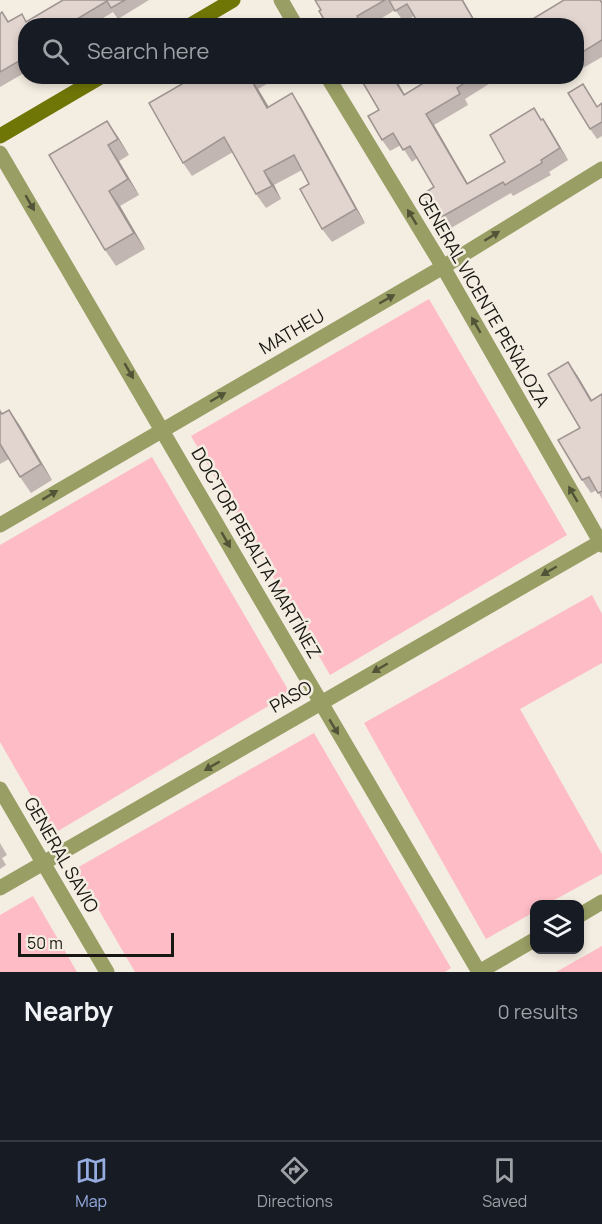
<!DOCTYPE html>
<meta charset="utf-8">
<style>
body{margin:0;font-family:Manrope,sans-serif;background:#242831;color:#f1f3f6}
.controls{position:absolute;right:18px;bottom:18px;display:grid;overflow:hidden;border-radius:12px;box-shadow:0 3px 9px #0003}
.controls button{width:54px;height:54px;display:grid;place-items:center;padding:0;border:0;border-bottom:2px solid #363941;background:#171b24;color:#f1f3f6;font:30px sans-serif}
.scale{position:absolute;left:18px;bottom:15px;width:156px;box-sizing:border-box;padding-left:6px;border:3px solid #191713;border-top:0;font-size:16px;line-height:21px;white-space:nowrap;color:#191713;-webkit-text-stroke:4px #f4ede2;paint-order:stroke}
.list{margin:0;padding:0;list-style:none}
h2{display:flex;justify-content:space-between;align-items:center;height:78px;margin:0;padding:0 24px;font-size:26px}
h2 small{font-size:20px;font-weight:400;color:#9ea1a6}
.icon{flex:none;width:33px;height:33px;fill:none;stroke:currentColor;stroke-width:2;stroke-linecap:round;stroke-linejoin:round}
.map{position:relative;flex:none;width:602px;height:972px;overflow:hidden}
.search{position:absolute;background:#171b24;box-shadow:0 3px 9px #0003;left:18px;right:18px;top:18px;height:66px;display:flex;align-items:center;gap:15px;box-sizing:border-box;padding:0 21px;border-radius:24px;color:#9ea1a6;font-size:22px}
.sheet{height:168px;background:#171b24}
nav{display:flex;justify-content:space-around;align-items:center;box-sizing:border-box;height:84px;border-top:2px solid #363941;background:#171b24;font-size:16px;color:#9ea1a6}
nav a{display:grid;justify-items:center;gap:3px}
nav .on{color:#96abdf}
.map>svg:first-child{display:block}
</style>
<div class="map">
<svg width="602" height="972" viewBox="0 0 602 972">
<rect width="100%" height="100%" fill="#f4ede2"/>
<path fill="#fdbcc6" d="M429,299L567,535L330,675L191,436Z
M152,457L290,693L53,834L0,742V545Z
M592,595L602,614V663L520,709L602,854V874L547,904H534V912L486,939L364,723Z
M314,733L451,968L445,972H135L75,869Z
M33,896L77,972H0V915Z
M602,946V972H556Z"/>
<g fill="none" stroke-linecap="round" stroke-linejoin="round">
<path stroke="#989e64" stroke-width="15" d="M281,0L296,26
M327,76L443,267L602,545
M0,153C160,425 318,700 479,972
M0,525L443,267L602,169
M0,789L107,972
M0,888L602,541
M580,915L602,902
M479,972L534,940"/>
<path stroke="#707606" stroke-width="15" d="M189,26L233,0
M0,136L102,76"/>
</g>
<path fill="#c2b6b2" d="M63,0H149L118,19L113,12L90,26H26V72L0,87V14L2,12L9,22L22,14L27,22Z
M315,0H463L478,26H420L414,16L404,22L395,10L369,26H328L321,10Z
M564,0H601L602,1V57L576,72V26Z
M186,76H272L274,80L258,89L269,107H301L365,223L332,242L322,229L309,184L302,170L274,185L281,199L266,208L256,194L233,152L192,176L183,163L189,80Z
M359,76H394L404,95L435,76H517L505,84L500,77L465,99L468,105L434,125L468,184L505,162L542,120L551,131L568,160L549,172L551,175L513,196L511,193L446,231L438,219L434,187L417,158L412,162L401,145L390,151L382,140L379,110Z
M602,103V136L597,139L590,129L597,106Z
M118,137L129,155L119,161L139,195L120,206L145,249L116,266L105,250L49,155Z
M577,375L592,400L602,394V499L597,490L591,493L582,480Z
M0,409L3,414L9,410L20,426L52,480L31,493L20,477L9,459L0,464Z
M0,843L7,855L2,858L6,865L0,869Z"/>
<path fill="#9e9491" d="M462,0H463L478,26H477Z
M249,76L258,89L277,121L267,108Z
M392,76H394L412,107L404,95Z
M292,93L301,107L365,223L356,209Z
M426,114L434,125L475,196L467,184Z
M543,119L551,131L568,160L560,148Z
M107,121L118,137L129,155L118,139Z
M108,145L119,161L139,195L128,179Z
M264,171L274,185L281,199L272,186Z
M109,191L120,206L145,249L134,233Z
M568,362L577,375L600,414L591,401Z
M9,410L20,426L52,480L41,464Z"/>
<path fill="#e2d4cf" stroke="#9e9491" stroke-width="1.5" d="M63,0H125L111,8L107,1L77,19L81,26H26V57L0,72V14L2,12L8,22L22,14L26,22Z
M315,0H385L357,16L362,26H328L319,11L321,10Z
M389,0H462L477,26H420L407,4L395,11Z
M564,0H600L602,3V40L576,56V26H521Z
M186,76H249L267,108L292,93L356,209L322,229L300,189L309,184L294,155L264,171L272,186L256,194L224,137L183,163L149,103L189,80Z
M359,76H392L404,95L435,76H475L457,88L460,94L426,114L467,184L505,162L490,135L534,108L541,120L543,119L560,148L541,160L542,163L505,185L503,182L438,219L423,194L434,187L410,146L403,150L393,133L382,140L368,116L379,110Z
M583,84L597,107L602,103V122L590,129L568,93Z
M107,121L118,139L108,145L128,179L109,191L134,233L105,250L49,155Z
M568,362L591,401L602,394V491L598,493L589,477L582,480L558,440L580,428L548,374Z
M9,410L41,464L20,477L0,444V412L2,414Z"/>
<defs><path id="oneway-solid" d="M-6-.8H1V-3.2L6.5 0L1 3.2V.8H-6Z" transform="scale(1.5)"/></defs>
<g fill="#525437">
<use href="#oneway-solid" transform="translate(30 203) rotate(60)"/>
<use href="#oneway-solid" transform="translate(412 217) rotate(-121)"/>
<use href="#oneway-solid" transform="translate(492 236) rotate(-32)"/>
<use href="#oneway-solid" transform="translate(387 299) rotate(-30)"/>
<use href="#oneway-solid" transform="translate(476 325) rotate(-120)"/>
<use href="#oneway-solid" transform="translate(129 371) rotate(60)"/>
<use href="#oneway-solid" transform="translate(218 397) rotate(-30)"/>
<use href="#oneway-solid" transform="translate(573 494) rotate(-120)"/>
<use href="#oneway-solid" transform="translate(50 495) rotate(-31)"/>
<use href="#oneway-solid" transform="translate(226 540) rotate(60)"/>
<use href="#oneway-solid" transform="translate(549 571) rotate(150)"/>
<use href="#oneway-solid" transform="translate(380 668) rotate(150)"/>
<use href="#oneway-solid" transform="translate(334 727) rotate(59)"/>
<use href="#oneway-solid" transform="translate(212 766) rotate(150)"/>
</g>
<g text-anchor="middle" stroke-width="5" stroke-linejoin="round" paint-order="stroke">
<g font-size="18" fill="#191713" stroke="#f4ede2">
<text transform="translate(483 300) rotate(60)" y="6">GENERAL VICENTE PEÑALOZA</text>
<text transform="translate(292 332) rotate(-30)" y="6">MATHEU</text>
<text transform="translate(256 553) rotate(60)" y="6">DOCTOR PERALTA MARTÍNEZ</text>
<text transform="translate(291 697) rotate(-30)" y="6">PASO</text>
<text transform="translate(61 855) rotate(60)" y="6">GENERAL SAVIO</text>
</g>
</g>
</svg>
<div class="controls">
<button><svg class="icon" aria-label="layers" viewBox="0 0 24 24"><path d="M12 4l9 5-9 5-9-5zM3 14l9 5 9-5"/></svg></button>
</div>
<div class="scale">50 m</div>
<div class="search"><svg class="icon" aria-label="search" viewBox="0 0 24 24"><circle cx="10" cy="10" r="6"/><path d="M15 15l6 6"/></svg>Search here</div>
</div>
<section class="sheet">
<h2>Nearby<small>0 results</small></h2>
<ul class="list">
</ul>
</section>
<nav>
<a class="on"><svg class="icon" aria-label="map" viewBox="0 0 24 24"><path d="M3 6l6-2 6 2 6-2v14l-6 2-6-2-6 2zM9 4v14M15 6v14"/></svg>Map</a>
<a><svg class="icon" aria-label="directions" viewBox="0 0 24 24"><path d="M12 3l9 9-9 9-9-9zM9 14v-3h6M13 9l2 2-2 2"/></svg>Directions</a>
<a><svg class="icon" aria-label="saved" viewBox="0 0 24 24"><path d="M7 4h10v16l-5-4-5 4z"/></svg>Saved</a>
</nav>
